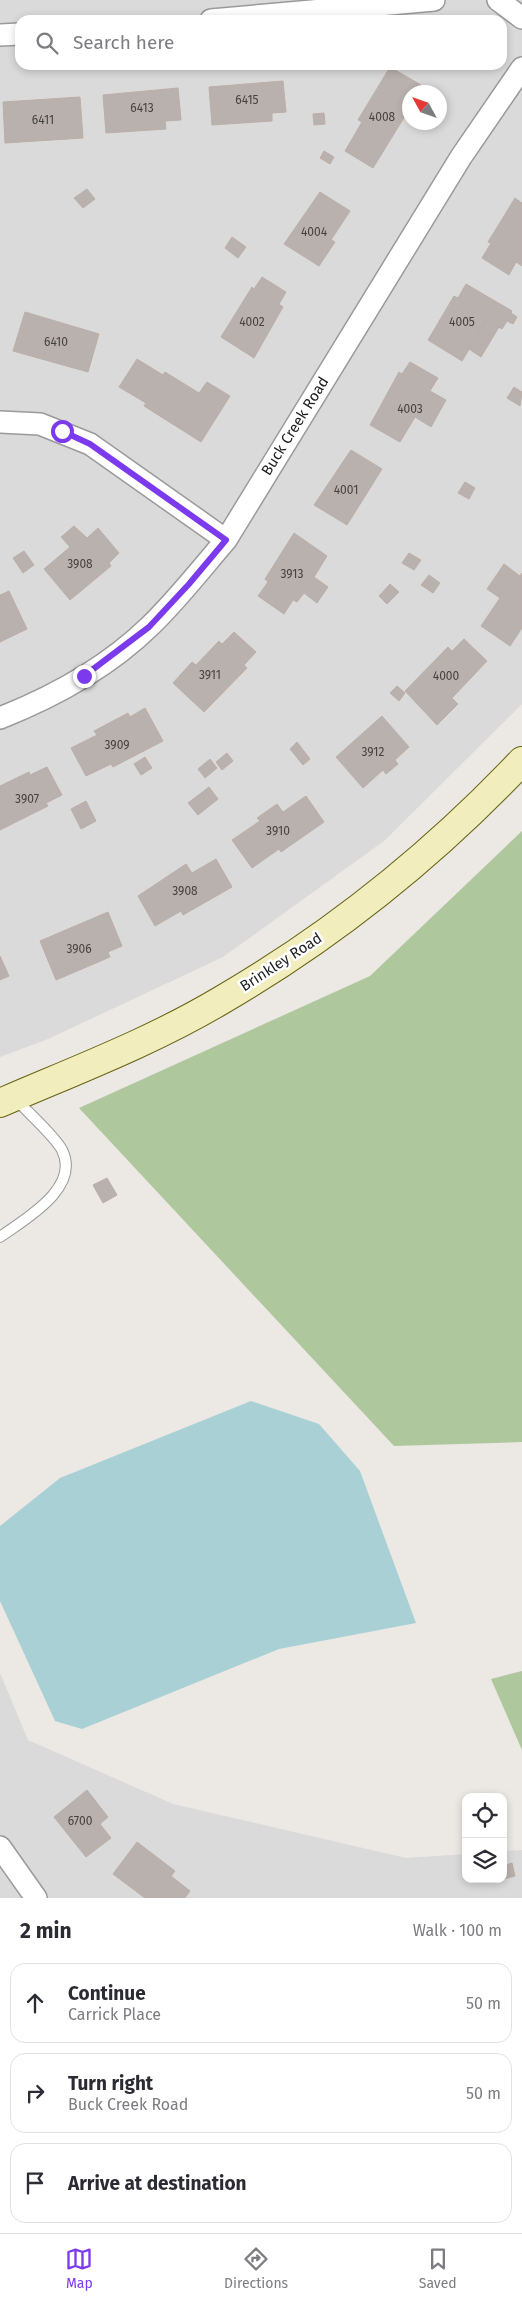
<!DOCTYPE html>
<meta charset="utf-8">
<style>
body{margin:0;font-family:"Fira Sans",sans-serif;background:#f7f7f7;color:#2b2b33}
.controls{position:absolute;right:15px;bottom:15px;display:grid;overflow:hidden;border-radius:10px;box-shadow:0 2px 8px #0003}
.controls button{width:45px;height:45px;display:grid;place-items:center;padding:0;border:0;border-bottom:1px solid #e1e1e2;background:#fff;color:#2b2b33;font:25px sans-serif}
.compass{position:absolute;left:402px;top:85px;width:45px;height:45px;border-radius:50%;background:#fff;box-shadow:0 2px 8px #0003;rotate:310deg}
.stop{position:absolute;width:15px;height:15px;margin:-11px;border:4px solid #7c3aed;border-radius:50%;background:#fff}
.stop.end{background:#7c3aed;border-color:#fff;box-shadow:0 1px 5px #0008}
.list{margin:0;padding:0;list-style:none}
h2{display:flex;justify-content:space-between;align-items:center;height:65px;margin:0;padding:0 20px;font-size:21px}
h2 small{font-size:16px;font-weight:400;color:#7c7c81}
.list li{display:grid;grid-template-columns:32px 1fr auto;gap:15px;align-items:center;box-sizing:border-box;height:80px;margin:0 10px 10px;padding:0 10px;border:1px solid #e1e1e2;border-radius:15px}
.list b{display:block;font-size:19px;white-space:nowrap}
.list p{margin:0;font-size:16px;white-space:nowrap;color:#7c7c81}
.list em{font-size:16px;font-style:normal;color:#7c7c81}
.icon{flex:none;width:28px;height:28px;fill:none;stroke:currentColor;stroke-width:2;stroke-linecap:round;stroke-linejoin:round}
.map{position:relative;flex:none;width:522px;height:1898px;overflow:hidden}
.search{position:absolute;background:#fff;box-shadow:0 2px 8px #0003;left:15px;right:15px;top:15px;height:55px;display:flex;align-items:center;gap:12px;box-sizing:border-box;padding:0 18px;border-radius:15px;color:#7c7c81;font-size:19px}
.sheet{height:335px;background:#fff}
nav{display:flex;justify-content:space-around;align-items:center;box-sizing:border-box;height:70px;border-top:1px solid #e1e1e2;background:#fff;font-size:14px;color:#7c7c81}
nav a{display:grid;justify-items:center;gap:2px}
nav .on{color:#7c3aed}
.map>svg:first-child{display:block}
</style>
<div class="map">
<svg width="522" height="1898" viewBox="0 0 522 1898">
<rect width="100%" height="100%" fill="#ece8e4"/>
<path fill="#dadada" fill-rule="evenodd" d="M0,0H522V704L384,841L223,957L48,1039L0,1057ZM20,20H502V65H20ZM410,92H440V122H410Z
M0,1673L28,1740L173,1804L406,1858L466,1854V1879H503V1851L522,1850V1898H0Z"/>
<path fill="#afc79d" d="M522,831V1442L394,1446L79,1108L370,976Z
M522,1671V1750L491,1679Z"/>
<path fill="#a9d1d5" d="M251,1401L319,1424L360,1471L416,1623L279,1649L82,1729L55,1721L0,1601V1526L60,1478Z"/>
<path fill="#b9b1ad" stroke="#bcaea8" d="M390,67L421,85L418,89L424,92H410V118L405,116L373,168L345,151L362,122L358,120Z
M283,81L286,112L272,113V121L212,125L209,87Z
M178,88L181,120L165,121L166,129L106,133L103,95Z
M80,97L83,138L5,143L3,102Z
M324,113L325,124L314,125L313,114Z
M324,151L334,157L330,164L320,158Z
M87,189L95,199L83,208L74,198Z
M320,192L350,211L331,240L335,242L319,266L284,244Z
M515,198L522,203V266L516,262L509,275L482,258L491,243L488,242Z
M232,237L246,247L238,258L225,248Z
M262,277L286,292L279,304L283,307L254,358L221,337L252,287L254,289Z
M466,284L512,311L511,313L517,317L513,324L507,321L502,329L487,320L462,361L428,340L454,296L458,298Z
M25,312L99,334L88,372L13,351Z
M487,320L499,327L481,357L469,349Z
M137,359L163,375L165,372L199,393L207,382L230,396L201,442L144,406L146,403L119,387Z
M410,362L438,378L430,391L446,400L431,427L415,417L400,442L370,425L399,372L402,374Z
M514,387L522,392L520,406L507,398Z
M351,450L382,469L347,525L314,505Z
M465,482L475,488L469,499L458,493Z
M74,526L87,538L98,528L119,553L109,563L111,566L70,600L44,569L70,547L61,537Z
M294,533L327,556L314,577L328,587L317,603L304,593L297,602L293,600L284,614L258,596L268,582L265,579Z
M24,551L34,565L23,573L13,558Z
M409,553L421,560L414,570L402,563Z
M504,564L520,576L522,573V628L510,646L481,626L500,598L487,589Z
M429,575L440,583L433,593L421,585Z
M390,584L399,592L387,604L379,596Z
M9,591L27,629L0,642V595Z
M234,632L256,652L244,665L247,668L204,712L173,683L192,662L196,665L219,641L222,644Z
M464,639L487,661L452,698L458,704L437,725L405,691L448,647L452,651Z
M397,686L405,693L399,701L390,693Z
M145,708L163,741L113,767L111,764L86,776L71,748L97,735L94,731L128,713L130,717Z
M382,716L409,747L395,760L398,764L386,774L383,770L363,788L336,757Z
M297,742L310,759L303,765L290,749Z
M227,753L233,761L222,770L216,762Z
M145,757L152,768L141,775L134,764Z
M210,759L217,768L205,778L198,769Z
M47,767L62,795L46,803L48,806L0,830V786L29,772L30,775Z
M209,787L218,799L198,815L188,803Z
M306,796L324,822L281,852L279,849L252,868L232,840L260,821L257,818L277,804L283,812Z
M86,801L96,821L81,829L71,809Z
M216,859L232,887L183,915L181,911L155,926L138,896L186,864L192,873Z
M108,912L122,946L108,952L110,957L56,980L40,941Z
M0,956L9,976L0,980Z
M107,1178L117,1195L103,1203L93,1185Z
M87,1790L108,1817L100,1824L111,1838L86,1857L54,1817Z
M137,1842L175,1871L171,1876L190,1891L185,1898H145L113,1874Z
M512,1863L515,1876L500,1880L503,1879V1866Z"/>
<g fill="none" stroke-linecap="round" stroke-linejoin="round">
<defs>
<path id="service" d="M0,1237C25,1219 81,1188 62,1150C55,1136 27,1112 15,1098"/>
<path id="minor" d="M498,0L522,18
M211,20L434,0
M0,35L20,34
M0,422L40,424L90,444L226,540
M0,718C53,697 109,666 150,626C177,600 201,569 226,540L461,157L522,68
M0,1847L36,1898"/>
<path id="secondary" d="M0,1103C74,1071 151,1042 220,1001C332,936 433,855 522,761"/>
</defs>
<use href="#service" stroke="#9a9a9a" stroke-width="12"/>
<use href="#minor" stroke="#9a9a9a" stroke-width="24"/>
<use href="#secondary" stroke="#656312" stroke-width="30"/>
<use href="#service" stroke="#fff" stroke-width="10"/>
<use href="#minor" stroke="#fff" stroke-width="21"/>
<use href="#secondary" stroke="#f1edbd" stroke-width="28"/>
</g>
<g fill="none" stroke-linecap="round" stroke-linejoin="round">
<path stroke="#7c3aed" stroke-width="6" d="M62,431L90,444L226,540L189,584L149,627L84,676"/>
</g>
<g text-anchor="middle" stroke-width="5" stroke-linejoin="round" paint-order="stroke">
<g font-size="12" fill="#444241">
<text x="247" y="104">6415</text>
<text x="142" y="112">6413</text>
<text x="382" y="121">4008</text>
<text x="43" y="124">6411</text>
<text x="314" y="236">4004</text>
<text x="252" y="326">4002</text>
<text x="462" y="326">4005</text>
<text x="56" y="346">6410</text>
<text x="410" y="413">4003</text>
<text x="346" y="494">4001</text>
<text x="80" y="568">3908</text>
<text x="292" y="578">3913</text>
<text x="210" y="679">3911</text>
<text x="446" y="680">4000</text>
<text x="117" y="749">3909</text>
<text x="373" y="756">3912</text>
<text x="27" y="803">3907</text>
<text x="278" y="835">3910</text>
<text x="185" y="895">3908</text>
<text x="79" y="953">3906</text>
<text x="80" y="1825">6700</text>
</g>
<g font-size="15" fill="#1d1d1d" stroke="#fff">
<text transform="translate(295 426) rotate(-58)" y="5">Buck Creek Road</text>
<text transform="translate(281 962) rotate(-33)" y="5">Brinkley Road</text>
</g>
</g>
</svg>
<div class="controls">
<button><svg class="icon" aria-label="locate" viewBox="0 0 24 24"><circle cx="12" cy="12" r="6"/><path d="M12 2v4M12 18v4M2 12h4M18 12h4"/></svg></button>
<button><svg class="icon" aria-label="layers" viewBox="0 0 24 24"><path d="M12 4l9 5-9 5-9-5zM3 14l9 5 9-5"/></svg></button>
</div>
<svg class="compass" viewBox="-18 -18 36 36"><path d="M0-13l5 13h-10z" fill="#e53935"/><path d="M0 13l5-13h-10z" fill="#7c7c81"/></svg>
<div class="stop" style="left:62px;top:431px"></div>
<div class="stop end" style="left:84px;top:676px"></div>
<div class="search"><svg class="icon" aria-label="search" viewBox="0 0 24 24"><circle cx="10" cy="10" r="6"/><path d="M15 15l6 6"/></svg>Search here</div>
</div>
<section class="sheet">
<h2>2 min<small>Walk · 100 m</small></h2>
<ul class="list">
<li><svg class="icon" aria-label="ahead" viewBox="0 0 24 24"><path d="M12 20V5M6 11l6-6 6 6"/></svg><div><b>Continue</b><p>Carrick Place</p></div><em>50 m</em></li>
<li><svg class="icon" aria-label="right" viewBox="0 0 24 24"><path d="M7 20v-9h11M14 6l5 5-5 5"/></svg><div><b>Turn right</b><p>Buck Creek Road</p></div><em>50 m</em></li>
<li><svg class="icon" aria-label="arrive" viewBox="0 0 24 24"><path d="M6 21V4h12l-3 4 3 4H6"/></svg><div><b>Arrive at destination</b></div></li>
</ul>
</section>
<nav>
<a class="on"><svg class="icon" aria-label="map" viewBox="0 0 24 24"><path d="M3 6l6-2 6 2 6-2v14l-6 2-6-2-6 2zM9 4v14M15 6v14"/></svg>Map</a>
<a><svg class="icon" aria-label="directions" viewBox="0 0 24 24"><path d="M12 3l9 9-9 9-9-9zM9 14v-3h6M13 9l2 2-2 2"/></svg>Directions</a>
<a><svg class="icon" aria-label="saved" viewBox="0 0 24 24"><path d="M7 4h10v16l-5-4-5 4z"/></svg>Saved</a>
</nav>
